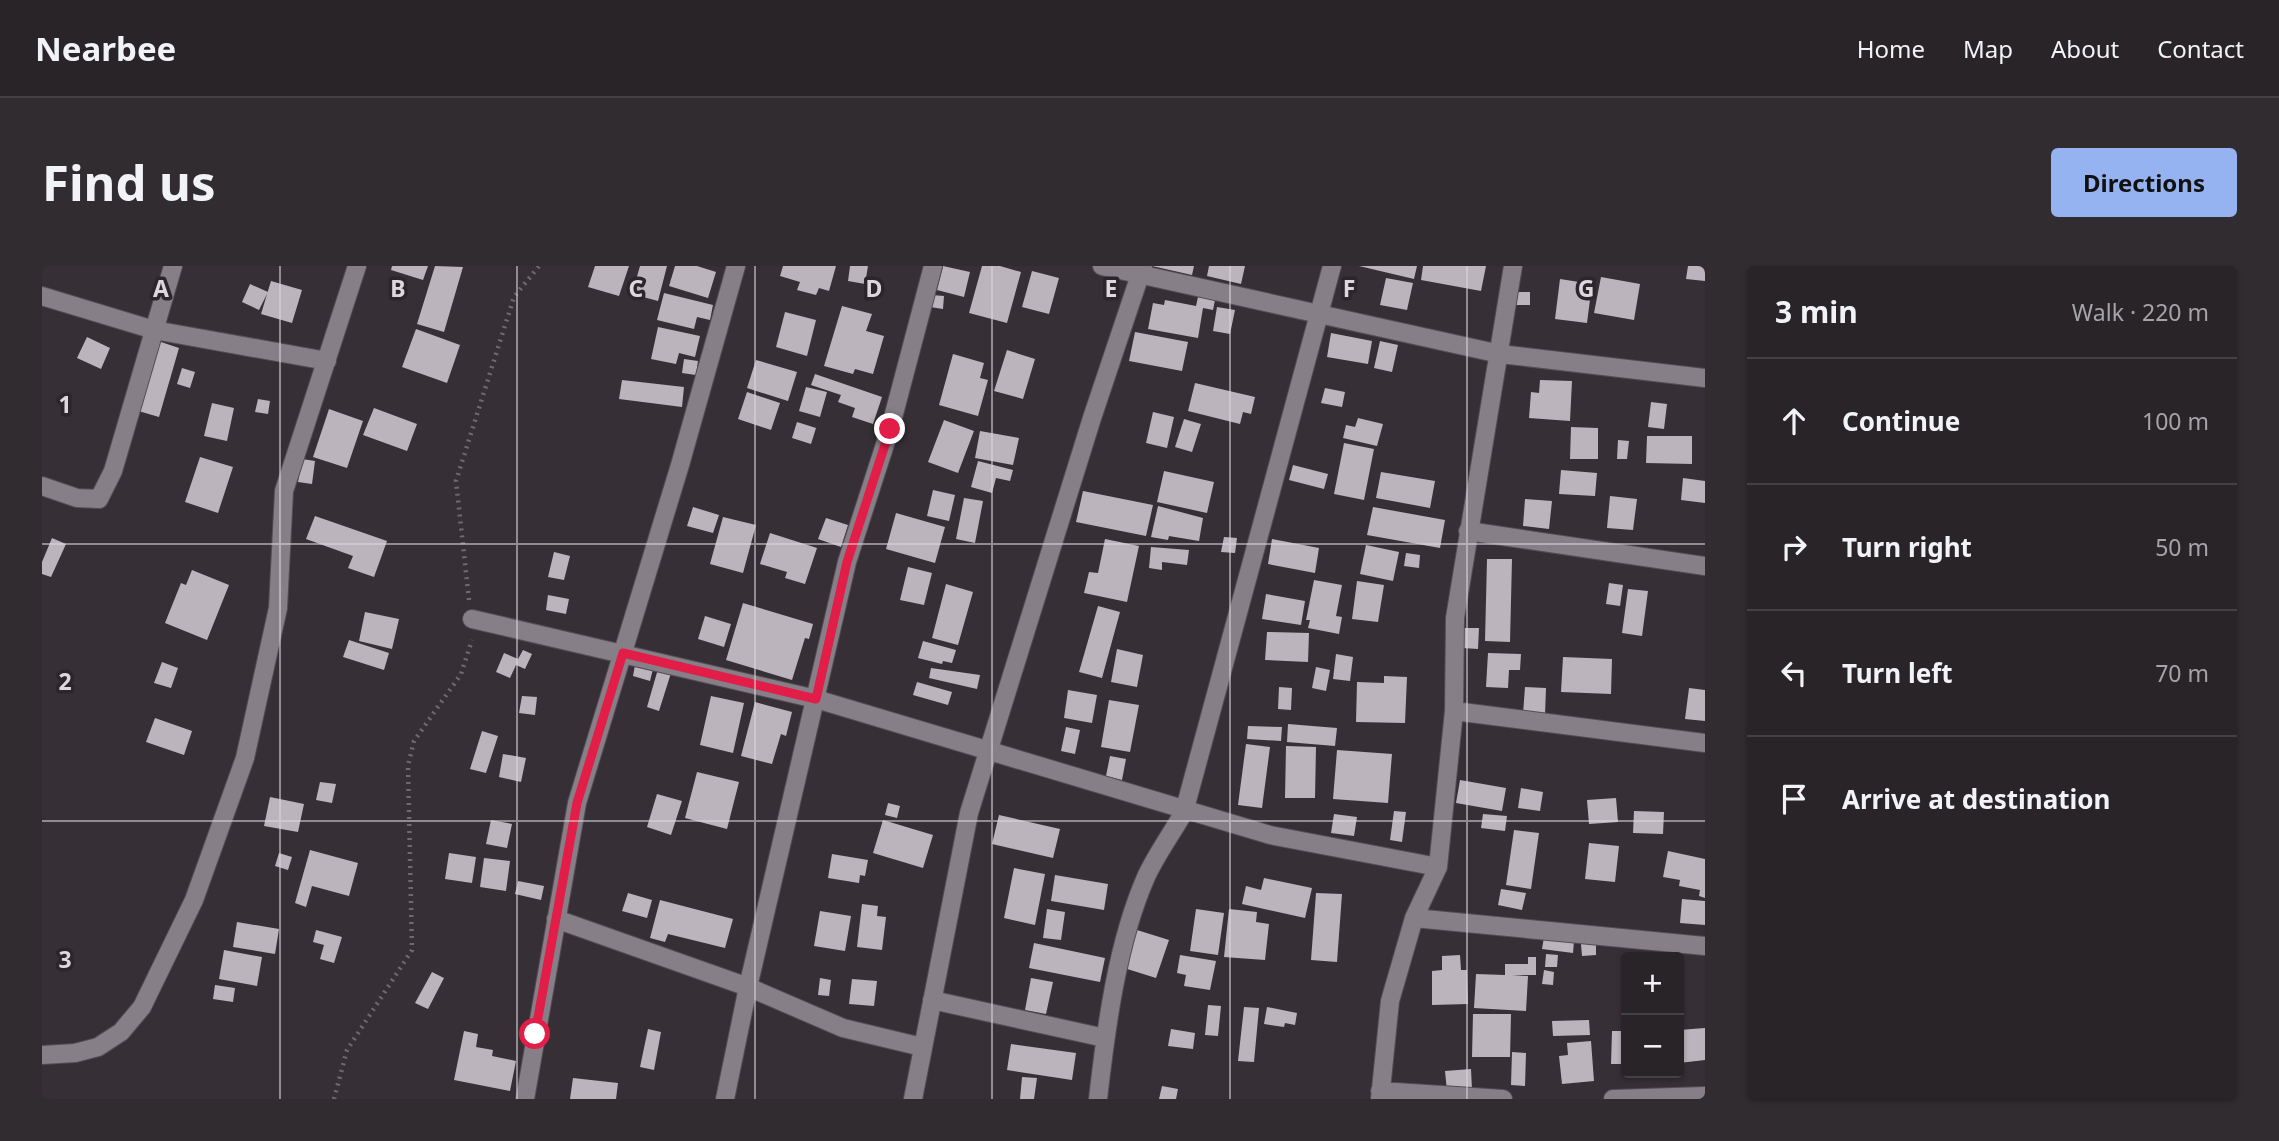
<!DOCTYPE html>
<meta charset="utf-8">
<style>
body{margin:0;font-family:"Noto Sans",sans-serif;background:#302c30;color:#f1f3f6}
.controls{position:absolute;right:21px;bottom:21px;display:grid;overflow:hidden;border-radius:7px;box-shadow:0 2px 5px #0004}
.controls button{width:63px;height:63px;display:grid;place-items:center;padding:0;border:0;border-bottom:2px solid #444145;background:#282428;color:#f1f3f6;font:35px sans-serif}
.stop{position:absolute;width:21px;height:21px;margin:-16px;border:5px solid #e11d48;border-radius:50%;background:#fff}
.stop.end{background:#e11d48;border-color:#fff;box-shadow:0 2px 7px #0008}
.list{margin:0;padding:0;list-style:none}
h2{display:flex;justify-content:space-between;align-items:center;height:91px;margin:0;padding:0 28px;font-size:30px}
h2 small{font-size:23px;font-weight:400;color:#a5a4a8}
.list li{display:grid;grid-template-columns:46px 1fr auto;gap:21px;align-items:center;box-sizing:border-box;height:126px;padding:0 28px;border-top:2px solid #444145}
.list b{display:block;font-size:26px;white-space:nowrap}
.list em{font-size:23px;font-style:normal;color:#a5a4a8}
.icon{flex:none;width:38px;height:38px;fill:none;stroke:currentColor;stroke-width:2;stroke-linecap:round;stroke-linejoin:round}
.map{position:relative;flex:none;width:1663px;height:833px;overflow:hidden;border-radius:7px}
header{display:flex;align-items:center;gap:42px;box-sizing:border-box;height:98px;padding:0 35px;background:#282428;border-bottom:2px solid #444145}
header strong{font-size:33px}
nav{display:flex;gap:38px;margin-inline-start:auto;font-size:24px}
.intro{display:flex;align-items:center;justify-content:space-between;box-sizing:border-box;height:168px;padding:0 42px}
h1{margin:0;font-size:49px}
.button{padding:18px 32px;border-radius:7px;background:#95b2f1;color:#111;font-size:24px;font-weight:700}
main{display:flex;gap:42px;padding:0 42px}
aside{flex:1;background:#282428;border-radius:7px;box-shadow:0 2px 5px #0004}
.map>svg:first-child{display:block}
</style>
<header>
<strong>Nearbee</strong>
<nav><a>Home</a><a>Map</a><a>About</a><a>Contact</a></nav>
</header>
<div class="intro"><h1>Find us</h1><a class="button">Directions</a></div>
<main>
<div class="map">
<svg width="1663" height="833" viewBox="0 0 1663 833">
<rect width="100%" height="100%" fill="#363036"/>
<path fill="#bcb4bc" d="M350,0H386L381,14L349,4Z
M393,0L421,1L402,66L375,58Z
M553,0H587L577,30L546,21Z
M598,0H625L616,35L590,28Z
M633,0H655L674,6L666,32L627,20Z
M741,0H794L787,25L777,22L774,29L755,24L758,16L738,10Z
M808,0H826L823,18L806,15Z
M901,0L928,6L922,31L895,24Z
M940,0H958L979,6L965,57L927,47Z
M1110,0H1152L1150,9Z
M1167,0H1203L1199,18L1165,10Z
M1317,0H1375L1372,13Z
M1381,0H1444L1439,25L1379,14Z
M1646,0H1663V15L1644,13Z
M990,5L1017,12L1007,48L980,41Z
M1559,11L1598,18L1592,54L1552,47Z
M1344,12L1371,17L1365,44L1338,39Z
M1518,13L1550,18L1545,57L1513,53Z
M229,15L260,24L250,57L219,48Z
M208,18L226,26L217,44L200,36Z
M1473,26H1488V39H1473Z
M622,27L671,39L668,54L655,51L652,63L615,54Z
M890,29L902,30L901,43L888,41Z
M1156,31L1173,34L1171,44L1161,42L1156,72L1106,63L1111,37L1122,39L1123,34L1154,40Z
M800,40L830,48L824,65L842,70L831,108L813,103L811,108L782,100Z
M1175,41L1193,44L1188,68L1171,65Z
M743,46L774,54L765,90L734,81Z
M616,61L658,70L653,91L637,87L634,98L609,93Z
M374,63L418,79L405,117L360,101Z
M1093,66L1146,76L1140,105L1087,95Z
M1289,67L1330,75L1326,98L1285,91Z
M45,71L68,82L59,103L35,92Z
M113,74L137,82L117,151L93,144Z
M1338,75L1356,79L1350,106L1332,102Z
M965,84L993,93L981,133L952,125Z
M911,88L942,97L938,112L946,114L936,150L897,139Z
M642,93L656,95L654,109L640,107Z
M714,94L755,106L746,135L705,122Z
M140,102L153,106L148,122L135,118Z
M773,108L840,131L831,158L810,151L813,142L796,136L799,129L769,119Z
M580,114L642,121L640,141L577,133Z
M1498,114L1530,115L1528,155L1487,152L1489,126L1497,127Z
M1153,117L1213,131L1209,148L1201,146L1198,158L1146,145Z
M764,121L785,126L778,151L757,145Z
M1283,122L1303,126L1300,141L1279,137Z
M705,126L738,137L729,164L696,153Z
M216,133L228,135L226,148L213,146Z
M1609,136L1625,138L1622,163L1606,161Z
M170,137L192,142L185,175L162,170Z
M332,142L375,158L365,185L321,169Z
M287,143L321,155L305,202L271,191Z
M1111,146L1132,151L1125,182L1104,177Z
M1316,152L1341,158L1335,180L1301,172L1304,159L1313,161Z
M1142,153L1159,158L1150,186L1133,181Z
M902,154L932,165L916,207L886,196Z
M755,156L774,162L769,178L750,172Z
M1529,161L1556,162V193H1528Z
M938,165L977,172L971,199L933,192Z
M1605,170H1650V198L1604,197Z
M1576,174L1587,175L1585,193H1575Z
M1302,177L1332,183L1322,234L1292,228Z
M158,191L191,201L176,247L143,236Z
M260,193L273,195L270,218L256,216Z
M936,195L971,204L968,215L954,212L950,227L929,221Z
M1251,199L1286,208L1282,223L1247,214Z
M1519,204L1555,207L1553,230L1517,228Z
M1122,205L1172,216L1165,247L1115,236Z
M1339,206L1393,215L1388,242L1334,232Z
M1641,212L1663,215V237L1639,234Z
M891,224L913,229L907,255L885,250Z
M1041,225L1111,239L1104,270L1034,256Z
M1568,230L1595,233L1591,264L1565,262Z
M922,232L941,235L933,277L914,273Z
M1483,233L1510,235L1507,263L1481,260Z
M1116,240L1161,252L1157,275L1127,270L1126,274L1109,271Z
M651,241L677,249L671,267L645,260Z
M1331,241L1403,254L1398,282L1325,269Z
M854,247L903,261L893,297L844,283Z
M273,250L345,275L332,311L306,302L311,290L264,273Z
M681,251L714,259L701,307L668,298Z
M784,252L806,259L799,281L776,273Z
M728,267L775,282L763,318L743,312L745,306L718,298Z
M1182,271L1195,272L1193,287L1179,286Z
M10,272L24,278L9,311L0,308V296Z
M1063,273L1097,280L1085,336L1042,327L1047,306L1056,307Z
M1230,273L1277,282L1273,307L1226,298Z
M1324,279L1357,286L1351,315L1318,308Z
M1109,281L1147,284L1145,299L1120,296V304L1107,302Z
M512,286L528,290L522,314L506,311Z
M1364,287L1378,289L1377,302L1362,300Z
M1445,293H1470L1468,376L1443,375Z
M866,301L890,307L882,339L858,334Z
M150,304L187,319L165,374L123,357L139,317L144,319Z
M1272,314L1300,319L1294,350L1300,351L1297,368L1266,362L1268,354H1264Z
M1315,315L1342,319L1336,356L1310,353Z
M1567,317L1581,319L1578,340L1564,338Z
M904,318L931,326L916,379L890,372Z
M1586,323L1606,325L1600,370L1580,367Z
M1224,328L1263,335L1259,359L1220,353Z
M506,329L527,333L524,348L504,344Z
M701,337L771,358L767,373L763,372L750,414L684,394Z
M1056,340L1078,346L1060,412L1037,406Z
M323,346L357,353L350,383L317,375Z
M663,350L689,358L682,381L656,373Z
M1421,362H1437L1436,383L1420,382Z
M1225,366L1267,367L1266,396L1223,394Z
M307,374L347,387L342,404L301,391Z
M881,375L914,384L910,397L901,395L900,398L876,392Z
M1075,383L1101,389L1095,421L1069,416Z
M481,384L490,388L483,403L474,399L468,412L454,406L462,387L476,393Z
M1446,387L1479,388L1478,404H1467L1466,422L1444,421Z
M1294,388L1311,391L1308,415L1291,413Z
M1521,391L1570,393L1569,428L1519,426Z
M120,396L136,402L129,422L112,417Z
M593,399L611,403L608,415L591,410Z
M1274,401L1288,404L1284,425L1270,422Z
M889,402L938,409L935,423L887,412Z
M616,403L629,407L617,445L605,441Z
M1342,410L1365,411L1363,457L1314,456L1315,416L1342,417Z
M875,416L910,426L906,439L871,429Z
M1237,421L1250,422L1249,444L1236,443Z
M1483,421L1504,422L1503,449L1481,448Z
M1647,422L1663,424V455L1643,453Z
M1026,424L1055,429L1050,457L1022,452Z
M480,430L495,431L493,449L477,447Z
M669,430L702,437L691,487L658,479Z
M1067,434L1097,439L1088,486L1059,481Z
M713,436L750,446L744,470L739,468L730,498L699,490Z
M113,452L150,465L142,489L104,476Z
M1246,458L1295,462L1293,480L1245,476Z
M1206,460L1240,461L1239,475L1205,473Z
M1024,461L1038,464L1033,488L1019,485Z
M440,465L456,470L444,507L428,503Z
M1204,478L1228,481L1220,542L1196,539Z
M1244,480L1274,481L1273,532H1243Z
M1295,484L1350,488L1346,537L1291,533Z
M461,488L484,492L479,516L457,511Z
M1068,490L1084,493L1080,514L1064,510Z
M655,506L697,516L685,563L643,552Z
M1418,514L1464,522L1460,545L1414,537Z
M278,516L294,518L290,537L274,534Z
M1479,522L1501,526L1498,545L1476,542Z
M615,528L640,535L629,569L605,561Z
M228,531L262,538L256,566L222,560Z
M1574,532L1576,556L1547,558L1545,534Z
M846,537L858,540L855,552L843,549Z
M1352,545L1364,546L1360,576L1348,574Z
M1592,545L1622,546L1621,568L1591,567Z
M1292,548L1315,551L1312,570L1289,567Z
M1441,548L1465,550L1463,565L1439,562Z
M957,549L1018,563L1011,592L950,578Z
M449,554L470,558L465,582L444,578Z
M841,554L891,569L881,602L831,587Z
M1472,564L1497,567L1489,623L1464,619Z
M1547,577L1577,580L1573,616L1543,613Z
M268,584L316,597L307,630L270,620L264,641L253,637Z
M1626,585L1663,593V632L1657,630L1658,624L1637,620L1638,614L1621,611Z
M237,587L250,591L246,604L233,600Z
M407,587L434,591L430,617L403,613Z
M790,588L826,594L823,610L818,609L817,617L786,612Z
M442,592L468,595L464,625L438,621Z
M972,602L1003,608L993,659L962,652Z
M1013,609L1066,618L1062,644L1009,635Z
M1222,612L1270,622L1263,652L1200,638L1204,620L1219,624Z
M476,615L502,620L499,634L473,628Z
M1459,623L1484,627L1480,644L1456,639Z
M586,627L610,634L605,652L580,645Z
M1274,627L1300,628L1295,696L1269,694Z
M1640,633L1663,635V659L1638,657Z
M618,634L691,653L683,682L626,668L623,676L608,672Z
M820,638L836,640L835,650L844,651L840,684L815,681Z
M1005,643L1023,646L1019,674L1001,672Z
M1154,643L1182,647L1176,689L1148,685Z
M1187,643L1215,646L1214,656L1227,658L1223,694L1182,691Z
M778,645L809,650L803,685L772,680Z
M195,656L237,663L233,688L191,681Z
M274,664L300,671L292,697L278,693L282,679L271,676Z
M1095,664L1127,674L1114,712L1082,702Z
M1502,671L1532,675L1531,687L1500,683Z
M992,677L1063,692L1058,716L987,702Z
M1539,678H1554V689L1540,690Z
M182,684L220,691L215,720L177,713Z
M1504,688L1516,689L1515,701H1503Z
M1138,689L1174,695L1168,724L1142,720L1144,709L1135,707Z
M1418,689L1419,704H1425L1426,738L1390,739V705L1400,704V690Z
M1486,691H1494V709H1470L1486,710L1484,745L1432,742L1434,708L1463,709V698H1486Z
M1502,704L1512,706L1511,719L1500,718Z
M390,706L402,712L386,743L373,737Z
M778,712L789,714L787,730L776,729Z
M989,712L1011,716L1004,748L983,744Z
M810,713L835,715L832,740L807,738Z
M173,719L193,722L191,736L171,733Z
M1166,739L1179,740L1176,770L1163,769Z
M1202,741L1217,742L1212,796L1196,795Z
M1225,741L1255,747L1253,759L1243,757L1242,761L1222,758Z
M1431,748H1469L1468,791H1430Z
M1547,754L1548,769L1511,770L1510,755Z
M1663,762V794L1637,797V764Z
M606,763L619,766L612,804L598,801Z
M1129,763L1153,767L1151,783L1126,780Z
M422,765L436,768L434,781L451,784L450,790L474,795L468,825L412,814Z
M1570,765H1584V798H1569Z
M1549,775L1552,815L1520,818L1517,790L1526,789L1525,777Z
M969,778L1034,787L1030,814L965,804Z
M1470,786L1484,787L1483,820L1469,819Z
M1429,803L1430,823L1405,825L1403,805Z
M980,811L995,812L992,833H978Z
M531,812L576,817L574,833H528Z
M1120,820L1136,823L1134,833H1117Z"/>
<g fill="none" stroke-linecap="round" stroke-linejoin="round">
<defs>
<path id="minor" d="M1060,0L1458,88L1663,112
M0,30L112,64L285,95
M0,220L35,232L57,233L71,205L131,0
M1426,265L1663,300
M430,353L774,433L1228,569L1396,601
M1412,445L1663,477
M1372,652L1663,680
M514,653L706,721L801,762L880,781
M890,734L1063,772
M0,789L33,787L56,781L79,766L100,741L152,634L203,492L236,342L242,225L315,0
M1338,825L1461,833
M483,833L535,537L638,199L694,0
M683,833L706,721L805,296L848,163L891,0
M871,833L927,547L1050,152L1101,0
M1056,833C1064,762 1075,677 1104,611C1114,589 1130,567 1142,546L1290,0
M1338,833L1348,735L1372,652L1396,601L1412,445L1413,352L1471,0
M1571,833L1663,830"/>
</defs>
<use href="#minor" stroke="#534e53" stroke-width="20"/>
<path stroke="#706a70" stroke-width="4.5" stroke-dasharray="2 5" stroke-linecap="butt" d="M427,334L414,215L472,31L497,0
M292,833L305,784L370,684L366,500L372,475L419,408L430,374"/>
<use href="#minor" stroke="#877f87" stroke-width="18"/>
</g>
<g fill="none" stroke-linecap="round" stroke-linejoin="round">
<path stroke="#e11d48" stroke-width="9" d="M493,768L535,537L581,387L774,433L805,296L848,163"/>
</g>
<path fill="none" stroke="#ddd8dd" stroke-width="2" stroke-opacity="0.55" d="M238,0V833M475,0V833M713,0V833M950,0V833M1188,0V833M1425,0V833M0,278H1663M0,555H1663"/>
<g font-size="23" text-anchor="middle" font-weight="bold" fill="#ddd8dd" stroke="#2c262c" stroke-width="7" stroke-linejoin="round" paint-order="stroke">
<text x="119" y="31">A</text>
<text x="356" y="31">B</text>
<text x="594" y="31">C</text>
<text x="832" y="31">D</text>
<text x="1069" y="31">E</text>
<text x="1307" y="31">F</text>
<text x="1544" y="31">G</text>
<text x="23" y="147">1</text>
<text x="23" y="424">2</text>
<text x="23" y="702">3</text>
</g>
</svg>
<div class="controls">
<button>+</button>
<button>−</button>
</div>
<div class="stop" style="left:493px;top:768px"></div>
<div class="stop end" style="left:848px;top:163px"></div>
</div>
<aside>
<h2>3 min<small>Walk · 220 m</small></h2>
<ul class="list">
<li><svg class="icon" aria-label="ahead" viewBox="0 0 24 24"><path d="M12 20V5M6 11l6-6 6 6"/></svg><div><b>Continue</b></div><em>100 m</em></li>
<li><svg class="icon" aria-label="right" viewBox="0 0 24 24"><path d="M7 20v-9h11M14 6l5 5-5 5"/></svg><div><b>Turn right</b></div><em>50 m</em></li>
<li><svg class="icon" aria-label="left" viewBox="0 0 24 24"><path d="M17 20v-9H6M10 6l-5 5 5 5"/></svg><div><b>Turn left</b></div><em>70 m</em></li>
<li><svg class="icon" aria-label="arrive" viewBox="0 0 24 24"><path d="M6 21V4h12l-3 4 3 4H6"/></svg><div><b>Arrive at destination</b></div></li>
</ul>
</aside>
</main>
